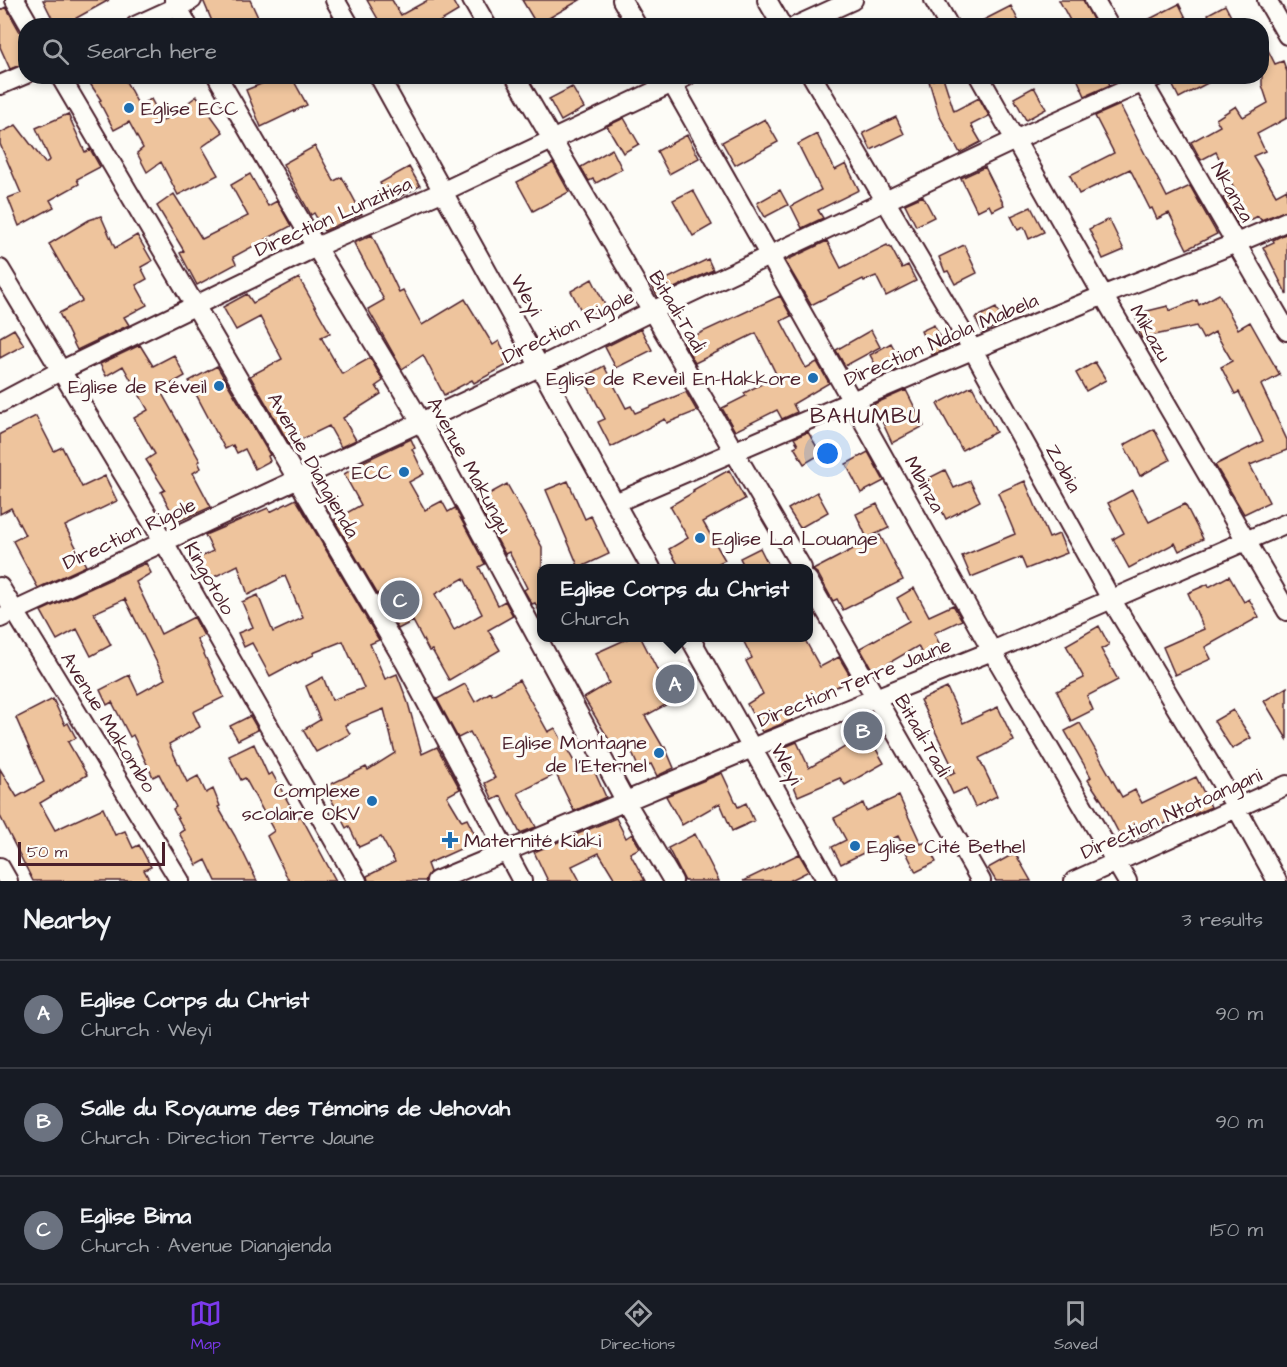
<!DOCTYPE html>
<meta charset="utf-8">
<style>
body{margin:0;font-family:"Architects Daughter",sans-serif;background:#20242c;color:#f1f3f6}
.scale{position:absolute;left:18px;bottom:15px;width:147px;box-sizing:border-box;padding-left:6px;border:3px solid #4a1f2b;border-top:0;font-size:16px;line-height:21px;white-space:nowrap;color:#4a1f2b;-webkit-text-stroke:4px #fdfcf7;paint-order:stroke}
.you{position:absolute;left:828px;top:454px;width:21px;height:21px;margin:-15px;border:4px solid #fff;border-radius:50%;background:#1a73e8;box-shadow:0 0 0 9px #1a73e833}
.badge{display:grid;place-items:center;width:39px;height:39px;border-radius:50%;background:#7c3aed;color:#fff;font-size:20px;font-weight:700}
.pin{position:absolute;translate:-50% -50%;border:3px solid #fff;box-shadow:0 2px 6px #0006}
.popup{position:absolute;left:537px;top:564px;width:276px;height:78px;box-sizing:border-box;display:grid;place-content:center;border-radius:12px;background:#171b24;filter:drop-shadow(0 2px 4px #0005);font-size:20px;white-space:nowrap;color:#9ea1a6}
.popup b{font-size:22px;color:#f1f3f6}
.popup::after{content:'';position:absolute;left:50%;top:100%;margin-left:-12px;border:12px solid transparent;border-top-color:#171b24}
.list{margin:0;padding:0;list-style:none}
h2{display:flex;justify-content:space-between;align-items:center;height:78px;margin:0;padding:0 24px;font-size:26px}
h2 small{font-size:20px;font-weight:400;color:#9ea1a6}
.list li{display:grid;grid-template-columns:39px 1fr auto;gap:18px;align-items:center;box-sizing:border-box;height:108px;padding:0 24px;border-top:2px solid #363941}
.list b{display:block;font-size:22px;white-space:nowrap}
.list p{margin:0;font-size:20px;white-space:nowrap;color:#9ea1a6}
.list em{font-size:20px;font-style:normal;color:#9ea1a6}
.icon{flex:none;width:33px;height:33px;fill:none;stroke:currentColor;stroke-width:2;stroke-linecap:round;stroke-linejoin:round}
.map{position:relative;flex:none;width:1287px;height:881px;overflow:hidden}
.search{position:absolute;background:#171b24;box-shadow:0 3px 9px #0003;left:18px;right:18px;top:18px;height:66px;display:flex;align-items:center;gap:15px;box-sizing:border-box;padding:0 21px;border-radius:24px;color:#9ea1a6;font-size:22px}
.sheet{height:402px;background:#171b24}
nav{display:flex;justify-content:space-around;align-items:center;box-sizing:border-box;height:84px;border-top:2px solid #363941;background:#171b24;font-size:16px;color:#9ea1a6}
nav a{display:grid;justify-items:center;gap:3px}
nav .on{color:#7c3aed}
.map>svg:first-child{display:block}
</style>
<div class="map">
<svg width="1287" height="881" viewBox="0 0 1287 881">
<rect width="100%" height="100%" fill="#fdfcf7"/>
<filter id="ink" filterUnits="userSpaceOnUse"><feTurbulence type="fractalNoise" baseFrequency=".0167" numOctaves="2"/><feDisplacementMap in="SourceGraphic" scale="12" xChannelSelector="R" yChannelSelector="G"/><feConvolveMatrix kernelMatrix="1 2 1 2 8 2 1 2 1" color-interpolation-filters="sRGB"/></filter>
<g filter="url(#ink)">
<path fill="#eec49d" stroke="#4a1f2b" stroke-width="1.5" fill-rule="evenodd" d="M43,0H109L62,26H56Z
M203,0H250L262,26H214Z
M367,0H392L401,15L428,0H452L458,11L433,26H382Z
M522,0H580L537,25Z
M1059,0H1083L1096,26H1073Z
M1179,4L1190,26H1136Z
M1225,5L1236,26H1214L1208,14Z
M1011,6L1021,26H972Z
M6,7L20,32L26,36V63L10,69L0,47V10Z
M1262,38L1275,64L1283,61L1287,72V118L1257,134L1265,151L1253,156L1276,195L1287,189V210L1261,220L1258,216L1239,226L1223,198L1236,192L1216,152L1201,160L1191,142L1220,126L1216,119L1236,106L1243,117L1268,103L1262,85Z
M85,76H123L139,106L151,99L163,121L197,96L223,132L202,147L218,175L178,195L161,162L147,172L137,153L143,148L129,122L114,130L99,101L101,100Z
M281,76H291L307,105L261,127L246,90Z
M1076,76H1106L1110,85L1085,96Z
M1168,76H1221L1179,98Z
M943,77L954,111L979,98L989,116L971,125L981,142L960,153L939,115L929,81Z
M572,87L584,108L561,121L549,99Z
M1034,87L1046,109L1026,120L1014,98Z
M1120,105L1167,197L1190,186L1217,234L1187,249L1169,213L1157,219L1152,208L1150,209L1130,169L1079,194L1070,175L1114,153L1095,116Z
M68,114L85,152L90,149L100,167L77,179L79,184L50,200L54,207L19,226L8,198L21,193L0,144V133L16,125L45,163L50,160L36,128Z
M896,117L904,134L871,150L863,133Z
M624,118L639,144L623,153L607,126Z
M765,119L778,142L735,165L722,142Z
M817,134L835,170L846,164L859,190L818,210L823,218L802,228L791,206L821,190L798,144Z
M687,135L699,158L669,174L657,151Z
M315,146L334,181L342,177L362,214L324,231L314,213L311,215L283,164Z
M612,149L622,169L596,183L593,179L589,181L581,167Z
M553,163L569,192L533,211L517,182Z
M409,167L420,186L390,202L380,183Z
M985,167L1004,205L992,211L989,205L977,211L961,178Z
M250,174L268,206L277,201L291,226L233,257L236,264L197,285L180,253L184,251L157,206L174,194L202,239L248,216L231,185Z
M693,190L712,225L693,236L673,200Z
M780,190L788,205L765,217L757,203Z
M923,196L934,217L916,226L905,204Z
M1031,207L1044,232L1029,239L1024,227L1018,230L1011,216Z
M101,216L115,248L137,235L152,261L141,267L147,279L136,285L147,305L124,317L129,325L77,350L59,313L82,301L49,244L89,220Z
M1109,219L1124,250L1103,259L1089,229Z
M1287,233V295L1263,247L1274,242L1273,240Z
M372,235L399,292L403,290L422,325L465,299L493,345L499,341L508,358L504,360L507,365L474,383L472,380L444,395L423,355L402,369L368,309L384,300L354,243Z
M827,241L841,268L887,245L888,247L890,246L902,268L908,265L916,281L886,296L876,276L864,281L863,279L811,305L785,261Z
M964,245L977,273L955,284L948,271L945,272L939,257Z
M708,259L713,270L657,296L652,286Z
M299,278L330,333L321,337L342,374L370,358L383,381L376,386L381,394L343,418L356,440L341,447L329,426L290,445L250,376L282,359L260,317L236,330L223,307L247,294L253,303Z
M592,279L606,307L585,318L571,291Z
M1219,294L1238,329L1250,322L1280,375L1261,385L1287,440V450L1250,465L1269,502L1244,514L1215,465L1263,441L1239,392L1235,394L1221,367L1232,361L1215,332L1203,339L1196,326L1141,338L1135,314L1168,306L1169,311L1197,300L1199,305Z
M780,296L791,316L781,321L806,368L817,362L829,383L793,404L797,412L782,419L777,410L735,431L722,408L746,396L744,393L777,376L756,333L695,363L683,341Z
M996,308L1003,322L983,333L975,318Z
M934,325L946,349L932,355L921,331Z
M14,329L24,345L0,358V337Z
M641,329L652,350L616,368L605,347Z
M871,330L880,347L845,366L836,350Z
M891,343L902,363L895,367L896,370L882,376L870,355Z
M140,345L153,366L174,355L185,376L160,390L200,461L198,462L201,468L193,473L211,507L177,522L161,492L165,490L146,460L155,454L134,418L148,410L123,366L106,376L100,364Z
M1095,362L1106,380L1086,391L1076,373Z
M217,366L270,455L268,456L270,461L255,469L245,449L237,453L233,445L225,449L189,381Z
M604,366L626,408L631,406L635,413L686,392L697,411L667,423L665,419L611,447L598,422L605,419L583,377Z
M972,386L996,432L962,450L937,404Z
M906,390L924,426L892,443L874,404Z
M36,416L54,451L62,447L82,487L105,476L117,501L65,526L86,566L38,588L13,541L25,535L11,508L0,514V434Z
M1154,429L1170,460L1140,476L1124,445Z
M808,432L821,454L804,464L794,447L798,445L794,438Z
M411,439L415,448L412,449L424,474L409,482L425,510L442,501L448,512L455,508L485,564L479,567L498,605L505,601L513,616L488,630L500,650L449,680L432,650L429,651L413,621L398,629L334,520L361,505L344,474L353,469L352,467ZM464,578L482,614L454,630L435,594Z
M868,452L884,481L861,493L846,464Z
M729,470L745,499L703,522L725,560L709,568H680L669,549L688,538L670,506L694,492L693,490Z
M945,470L954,488L970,481L980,501L946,519L934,495L927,499L919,483Z
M568,481L585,519L591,516L609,554L579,568L546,490Z
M1025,481L1049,538L1059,534L1067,553L1026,569L1021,557L971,577L962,556L1015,534L998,493Z
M507,484L542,547V617L535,603L532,604L524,590L527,588L509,552L505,554L476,501Z
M1132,490L1149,522L1185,504L1203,539L1179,551L1175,543L1129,568L1113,539L1124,533L1108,503Z
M817,492L828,512L800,528L788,509Z
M296,499L379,640L370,644L385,679L397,674L408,703L422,754L437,747L460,789L447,796L462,821L467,819L478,841L427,864L430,872L425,881H368L367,876L395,862L381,837L359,847L349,826L346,828L325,787L366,767L368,770L395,753L384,709L345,725L350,734L316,752L303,730L320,720L306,686L323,677L332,700L364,688L343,641L313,653L314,655L297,663L296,662L270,676L252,643L244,647L238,633L253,627L242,602L258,595L273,632L303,618L285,576L248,595L238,565L208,580L197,559L213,551L205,535L268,508L270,512Z
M877,504L889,528L867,538L856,514Z
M880,535L903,580L843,610L837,599L833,601L818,574L813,570Z
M760,548L770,568H745L740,558Z
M146,563L151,573L136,582L161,634L194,617L204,636L197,639L224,697L193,712L200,727L169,744L187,782L198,776L206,793L213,789L220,806L218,807L235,836L257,881H216L206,860L197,865L179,833L184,830L173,809L176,807L159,774L153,777L133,735L130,737L112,702L107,705L100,690L129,675L138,694L165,679L125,599L94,613L111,645L91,656L77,629L57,640L41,611Z
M1229,576L1244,602L1249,599L1259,617L1205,647L1211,659L1175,675L1163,647L1204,629L1188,593L1208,584L1209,587Z
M914,588L929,616L953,605L962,620L934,633L945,655L927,664L918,646L877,670L876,667L872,669L860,648L909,621L897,598Z
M1099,626L1109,645L1101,649L1118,680L1087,696L1093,710L1071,721L1057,691L1084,678L1066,645Z
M629,638H641L661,677L682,665L695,689L645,716L663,747H665L674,768L657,776L651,764L639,769L627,741L614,748L584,698L609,683L596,653Z
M742,638H804L820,667L839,657L852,679L788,712L792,720L762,732L747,704L763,694L746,661L752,658Z
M519,680L548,732L555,728L580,772L592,766L606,797L574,811L556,774L518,793L536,827L520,833L501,796L493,800L485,783L495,778L470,732L458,738L437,699L465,684L475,702L491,692L492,695Z
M1287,687V739L1264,701Z
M947,688L963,723L998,707L1014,741L979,758L997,796L975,807L966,788L953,794L945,777L955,772L920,700Z
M53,699L65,725L68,723L76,738L68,742L87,775L40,803L55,830L103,808L115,835L125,831L133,848L139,845L151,867L144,870L150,881H33L0,816V769L17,797L44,782L16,718Z
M1233,710L1251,738L1232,749L1214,721Z
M870,712L883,739L873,744L884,763L845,785L840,778L798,796L791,779L788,781L773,752L797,742L809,768L852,743L843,723Z
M250,716L258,730L238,740L230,726Z
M1080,723L1122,797L1135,790L1142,803L1196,777L1211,807L1179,821L1177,817L1125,845L1102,801L1088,780L1091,777L1065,731Z
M254,744L268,775L272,773L297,818L301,816L336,881H289L267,836L274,831L245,778L241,780L229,756Z
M722,773L738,807L746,803L754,821L732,831L720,803L682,825L666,796Z
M899,796L921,844L926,842L936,862L916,872L898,836L841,864L832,847L846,840L834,818L863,803L866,811Z
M616,818L626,838L632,834L640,848L630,853L645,881H616L599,853L572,866L580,881H548L534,852Z
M695,834L719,881H685L668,848Z
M1015,853L1031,881H996L988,868Z
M799,854L809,871L789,881H743Z"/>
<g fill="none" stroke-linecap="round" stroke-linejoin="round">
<defs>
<path id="street" d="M15,0L30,26
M174,0L188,26
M335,0L350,26
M472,0L487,26
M622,0L637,26
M767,0L782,26
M934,0L949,26
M1094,0L1109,26
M1267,0L1287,35
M135,26L192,0
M796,26L853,0
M60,76L406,664L522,881
M217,76L316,247L420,420L626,802L673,881
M379,76L651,568
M515,76L802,568
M668,76L852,401L992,651L1127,881
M812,76L973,350L1111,599L1236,807L1277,881
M979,76L1103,295L1287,611
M1139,76L1287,331
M0,85L26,74
M0,269L164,542L357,881
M0,403L62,370L316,247L444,191L687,76
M615,503C770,436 925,369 1082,304C1150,276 1220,252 1287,221
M808,580L981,881
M0,587L180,881
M0,618L541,366L652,311L1017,139L1157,76
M690,638L827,881
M0,867L8,881
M436,881L752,748L992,651L1287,523
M1074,881L1287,785"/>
</defs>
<use href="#street" stroke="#4a1f2b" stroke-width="22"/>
<use href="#street" stroke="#fdfcf7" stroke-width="18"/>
</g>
</g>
<g fill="#1f6fb2" stroke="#fdfcf7" stroke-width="2">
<circle cx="129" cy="108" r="6"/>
<circle cx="813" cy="378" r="6"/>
<circle cx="219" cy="386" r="6"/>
<circle cx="404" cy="472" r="6"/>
<circle cx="700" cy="538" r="6"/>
<circle cx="659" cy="753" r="6"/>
<circle cx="372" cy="801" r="6"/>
<path d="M447 831h6v6h6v6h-6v6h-6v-6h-6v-6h6z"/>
<circle cx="855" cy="846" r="6"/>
</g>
<g text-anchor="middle" stroke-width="6" stroke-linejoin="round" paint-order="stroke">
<g font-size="20" fill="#4a1f2b" stroke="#fdfcf7" text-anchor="end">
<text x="141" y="115" text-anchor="start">Eglise ECC</text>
<text x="801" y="385">Eglise de Reveil En-Hakkore</text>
<text x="207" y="393">Eglise de Réveil</text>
<text x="392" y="479">ECC</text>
<text x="712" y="545" text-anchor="start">Eglise La Louange</text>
<text x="647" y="749">Eglise Montagne<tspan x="647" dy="23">de l'Eternel</tspan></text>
<text x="360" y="797">Complexe<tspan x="360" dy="23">scolaire OKV</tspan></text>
<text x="464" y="847" text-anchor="start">Maternité Kiaki</text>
<text x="867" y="853" text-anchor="start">Eglise Cité Bethel</text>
</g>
<g font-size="20" fill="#4a1f2b" stroke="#fdfcf7">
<text transform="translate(1233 192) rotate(60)" y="7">Nkanza</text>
<text transform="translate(333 216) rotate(-24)" y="7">Direction Lunzitisa</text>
<text transform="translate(527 295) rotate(61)" y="7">Weyi</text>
<text transform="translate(678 311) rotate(59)" y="7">Bitadi-Tadi</text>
<text transform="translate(568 326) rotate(-26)" y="7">Direction Rigole</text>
<text transform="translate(1151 333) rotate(60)" y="7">Mikazu</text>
<text transform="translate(941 339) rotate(-23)" y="7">Direction Ndola Mabela</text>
<text transform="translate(314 465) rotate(60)" y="7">Avenue Diangienda</text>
<text transform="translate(470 465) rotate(61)" y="7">Avenue Makungu</text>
<text transform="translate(1064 468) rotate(61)" y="7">Zobia</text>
<text transform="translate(925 484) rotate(61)" y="7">Mbinza</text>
<text transform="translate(129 533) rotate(-25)" y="7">Direction Rigole</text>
<text transform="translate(210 578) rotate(60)" y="7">Kingotolo</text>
<text transform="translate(854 682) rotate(-22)" y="7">Direction Terre Jaune</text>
<text transform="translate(109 722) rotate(58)" y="7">Avenue Makombo</text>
<text transform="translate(923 735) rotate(60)" y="7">Bitadi-Tadi</text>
<text transform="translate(787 764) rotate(61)" y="7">Weyi</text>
<text transform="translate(1171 813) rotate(-24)" y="7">Direction Ntotoangani</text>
</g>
<g font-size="22" letter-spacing="1.5" fill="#4a1f2b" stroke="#fdfcf7">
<text x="866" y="423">BAHUMBU</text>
</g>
</g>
</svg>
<div class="scale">50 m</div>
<div class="you"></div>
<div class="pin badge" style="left:675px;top:684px;background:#6b7280">A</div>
<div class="popup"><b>Eglise Corps du Christ</b>Church</div>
<div class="pin badge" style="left:863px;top:731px;background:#6b7280">B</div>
<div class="pin badge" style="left:400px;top:600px;background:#6b7280">C</div>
<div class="search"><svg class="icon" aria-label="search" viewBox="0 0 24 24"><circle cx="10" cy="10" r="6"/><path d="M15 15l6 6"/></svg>Search here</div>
</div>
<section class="sheet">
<h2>Nearby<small>3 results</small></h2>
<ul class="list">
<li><span class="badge" style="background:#6b7280">A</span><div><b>Eglise Corps du Christ</b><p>Church · Weyi</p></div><em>90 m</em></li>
<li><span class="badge" style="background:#6b7280">B</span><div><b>Salle du Royaume des Témoins de Jehovah</b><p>Church · Direction Terre Jaune</p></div><em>90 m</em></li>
<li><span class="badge" style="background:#6b7280">C</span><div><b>Eglise Bima</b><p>Church · Avenue Diangienda</p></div><em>150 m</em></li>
</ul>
</section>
<nav>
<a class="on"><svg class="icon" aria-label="map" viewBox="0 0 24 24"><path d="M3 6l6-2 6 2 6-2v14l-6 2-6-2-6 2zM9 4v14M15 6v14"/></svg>Map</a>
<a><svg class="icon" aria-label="directions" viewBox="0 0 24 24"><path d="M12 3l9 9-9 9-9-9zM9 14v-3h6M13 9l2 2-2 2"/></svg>Directions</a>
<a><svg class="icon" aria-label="saved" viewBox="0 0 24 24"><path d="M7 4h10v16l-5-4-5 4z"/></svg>Saved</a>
</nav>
